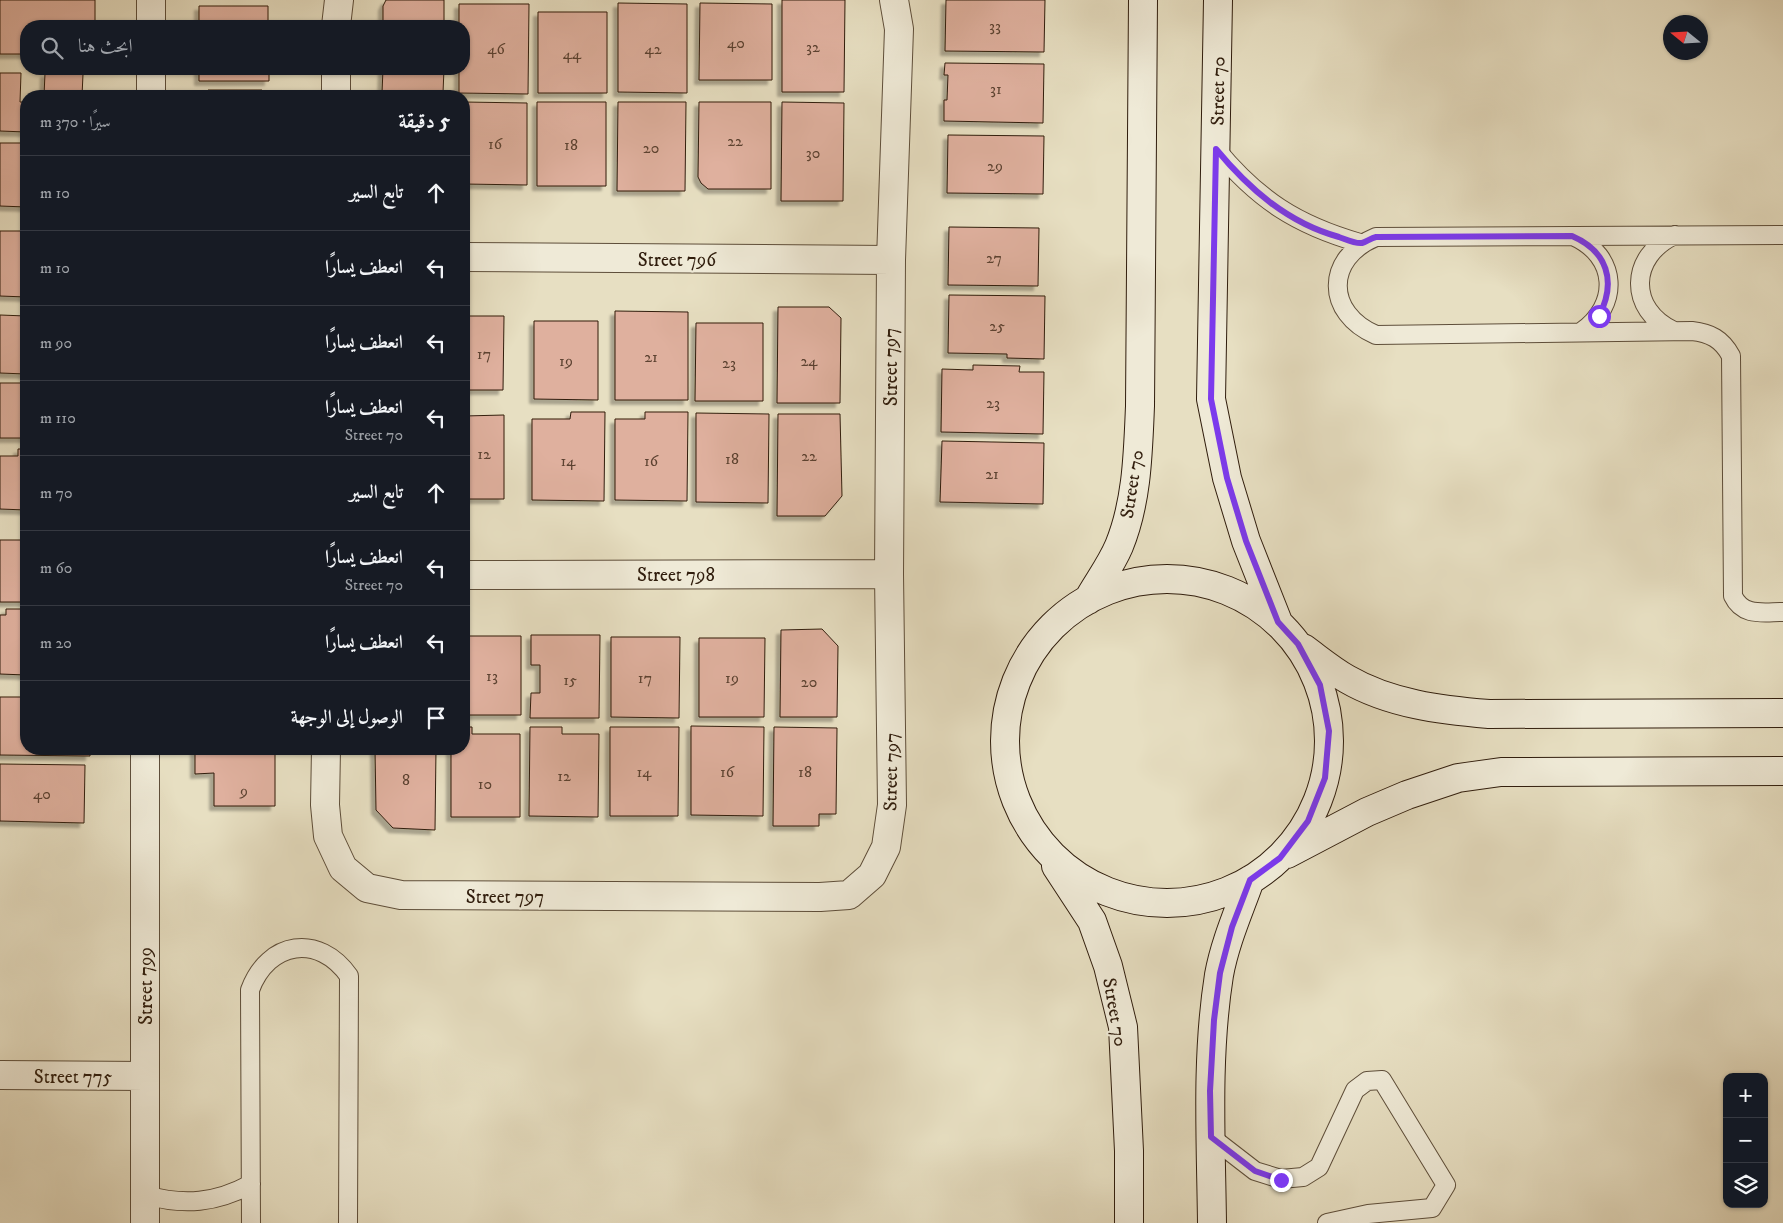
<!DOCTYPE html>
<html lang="ar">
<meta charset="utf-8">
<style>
body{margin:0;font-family:"IM FELL DW Pica",Amiri,serif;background:#20242c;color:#f1f3f6;direction:rtl}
.controls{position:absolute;right:15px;bottom:15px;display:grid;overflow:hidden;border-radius:10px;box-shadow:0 1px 4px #0004}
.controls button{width:45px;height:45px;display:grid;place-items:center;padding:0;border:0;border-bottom:1px solid #363941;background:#171b24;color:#f1f3f6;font:25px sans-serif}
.compass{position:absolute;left:1663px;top:15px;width:45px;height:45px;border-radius:50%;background:#171b24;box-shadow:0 1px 4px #0004;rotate:288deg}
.stop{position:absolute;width:15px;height:15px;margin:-11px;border:4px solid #7c3aed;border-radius:50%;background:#fff}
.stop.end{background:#7c3aed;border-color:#fff;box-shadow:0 1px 5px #0008}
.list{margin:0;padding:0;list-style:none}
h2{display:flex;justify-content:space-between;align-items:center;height:65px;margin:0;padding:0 20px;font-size:21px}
h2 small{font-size:16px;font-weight:400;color:#9ea1a6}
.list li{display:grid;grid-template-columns:32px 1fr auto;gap:15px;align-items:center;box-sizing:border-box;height:75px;padding:0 20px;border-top:1px solid #363941}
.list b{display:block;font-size:19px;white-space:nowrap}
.list p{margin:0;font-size:16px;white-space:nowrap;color:#9ea1a6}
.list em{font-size:16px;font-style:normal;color:#9ea1a6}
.icon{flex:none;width:28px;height:28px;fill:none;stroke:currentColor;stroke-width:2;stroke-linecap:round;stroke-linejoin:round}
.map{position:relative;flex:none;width:1783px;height:1223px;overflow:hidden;direction:ltr}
.search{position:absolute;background:#171b24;box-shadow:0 1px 4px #0004;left:20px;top:20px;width:450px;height:55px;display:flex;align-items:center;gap:12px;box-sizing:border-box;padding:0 18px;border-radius:20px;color:#9ea1a6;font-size:19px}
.panel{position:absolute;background:#171b24;box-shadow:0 1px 4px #0004;left:20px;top:90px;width:450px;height:665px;border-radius:20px;direction:rtl}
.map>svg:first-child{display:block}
</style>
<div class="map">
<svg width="1783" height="1223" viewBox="0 0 1783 1223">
<defs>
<filter id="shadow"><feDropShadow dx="-4.5" dy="4.5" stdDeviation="1" flood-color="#0004"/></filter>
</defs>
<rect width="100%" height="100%" fill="#e7dfc2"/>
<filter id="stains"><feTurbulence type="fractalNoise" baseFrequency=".004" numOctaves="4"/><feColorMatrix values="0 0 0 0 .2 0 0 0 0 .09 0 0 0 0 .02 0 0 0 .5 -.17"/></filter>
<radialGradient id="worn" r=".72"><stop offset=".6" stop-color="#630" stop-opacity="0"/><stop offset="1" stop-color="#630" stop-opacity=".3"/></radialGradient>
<path fill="#dfb09e" stroke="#301d0d" filter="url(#shadow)" d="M0,0H95V26H26V54H0Z
M386,0H444V26H383V6Z
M782,0H845L844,92H782Z
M946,0H1045L1044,52L945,51Z
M618,3L687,4V93L618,92Z
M700,3L772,4V80H699Z
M459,4H529L528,94L459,93V69H464V26H459Z
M199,6H268V26H199Z
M538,12H607V93H538Z
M945,63L1044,64L1043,123L944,121V100H947L948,75H944Z
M199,69H269V81H199Z
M383,69H444L443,93H382Z
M0,73H21L20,102H26V132L0,131Z
M45,73L83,74L82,96H44Z
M208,90H262V96H208Z
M377,95L443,96H377Z
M464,102L527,103V185L464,184Z
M537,102H606V186H537Z
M618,102H686L685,191H617Z
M699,102H771V189H708L701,183L698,177Z
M782,102L844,103L843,201H781Z
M948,135L1044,136L1043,194L947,193Z
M0,143H26V207L0,206Z
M949,227L1039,228L1038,286L948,285Z
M0,231H26V297L0,296Z
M949,295L1045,296L1044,359L1007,358V354L948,353Z
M778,307H829L841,318L840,403H777Z
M615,311L688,312V400H615Z
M0,315L26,316V374L0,373Z
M464,316H504L503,390H464Z
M534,321H598V400L534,399Z
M696,323H763V401H695Z
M973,365L1020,366L1019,372H1044L1043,434L941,432L942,369L973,370Z
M0,383H26V438H0Z
M571,412H605L604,501L532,500V419H570Z
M645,412H688L687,501L615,500V419H645Z
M696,413L769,414L768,503L696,502Z
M778,414H840L842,496L825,516H777Z
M504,415V499H467V489H464V416Z
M942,441L1044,443L1043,504L940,502Z
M18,449H26V510L0,509V456H18Z
M0,540H26V602H0Z
M6,609H26V675L0,674V615H6Z
M822,629L838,646L837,717H780L781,630Z
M531,635H600L599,718H530L531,693H540V665H531Z
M464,636H521V715H464Z
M611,637H680L679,718L611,717Z
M699,638H765L764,717H699Z
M0,697H26V749H90V756L0,755Z
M691,726L764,727L763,816L691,815Z
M464,727H472V734H520V817H451V749H464Z
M530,727H562V734H599L598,817L529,816Z
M610,727H679L678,816H610Z
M774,727L837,728L836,814H819V826H773Z
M195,749H275V806H214V773L195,774Z
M375,749H436L435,830L393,828L376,810Z
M0,764L85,765L84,823L0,821Z"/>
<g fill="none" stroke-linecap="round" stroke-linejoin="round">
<defs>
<path id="lane" d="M1216,149C1258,200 1297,225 1360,243
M1783,235L1376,237C1325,258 1325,313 1376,335L1692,331C1710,333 1722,339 1731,356L1733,596C1743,617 1763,612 1783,612
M1573,236C1618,256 1620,305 1581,332
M1674,331C1628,310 1629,256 1675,235
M1211,1137L1255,1171L1281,1179L1303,1177L1319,1167L1355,1090L1367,1081L1382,1080L1446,1185L1432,1208L1368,1214L1327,1223
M146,1195C184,1206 216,1203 251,1184
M251,1223L250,990C268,941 319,933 349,976L348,1223"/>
<path id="street" d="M151,26V0
M336,26L339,0
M336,69V96
M151,96V69
M464,257L891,260
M464,575L889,574
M326,749L325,805L328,836L343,868L367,888L401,895L820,897L849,895L872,875L886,847L892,805L889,574L891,260L899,29L894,0
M0,1075L145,1076
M145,1223V749"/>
<path id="secondary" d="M1218,0L1211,399L1227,478L1246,541L1278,622
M1005 741a162 162 0 1 1 324 0a162 162 0 1 1-324 0Z
M1088,600C1098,582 1111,565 1119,546C1137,502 1138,454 1140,406L1143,0
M1303,648C1317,658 1331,670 1347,679C1390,704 1441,710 1489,714L1783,713
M1287,854L1367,812L1407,795L1458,778L1501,772L1783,771
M1056,866L1092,921L1108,966L1123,1027L1129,1151V1223
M1212,1223C1211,1140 1206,1057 1219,975C1225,942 1239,911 1250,880"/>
</defs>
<use href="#lane" stroke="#5e4e3a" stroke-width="20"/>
<use href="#street" stroke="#5e4e3a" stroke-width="30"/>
<use href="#secondary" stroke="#301d0d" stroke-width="30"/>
<use href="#lane" stroke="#efead7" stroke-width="18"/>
<use href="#street" stroke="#efead7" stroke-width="28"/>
<use href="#secondary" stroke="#efead7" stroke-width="28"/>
</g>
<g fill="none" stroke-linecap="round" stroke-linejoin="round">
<path stroke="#7c3aed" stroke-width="6" d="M1281,1180L1255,1171L1211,1137L1210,1091L1214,1020L1220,973L1232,927L1250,880L1280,858L1308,821L1325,778L1329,731L1320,685L1298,644L1278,622L1246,541L1227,478L1211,399L1216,149C1249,189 1288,223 1339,237C1345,239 1355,244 1362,243C1366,242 1371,238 1376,237L1572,236C1607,251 1617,281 1599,316"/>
</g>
<g text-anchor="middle" stroke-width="4" stroke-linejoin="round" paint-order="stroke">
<g font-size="16" fill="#5c4231">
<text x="995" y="31">33</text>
<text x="736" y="48">40</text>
<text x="813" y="52">32</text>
<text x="496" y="54">46</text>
<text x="653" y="54">42</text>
<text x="572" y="59">44</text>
<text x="996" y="94">31</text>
<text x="735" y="146">22</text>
<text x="495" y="149">16</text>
<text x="571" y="150">18</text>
<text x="651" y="153">20</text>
<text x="813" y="158">30</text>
<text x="995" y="171">29</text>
<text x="994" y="263">27</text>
<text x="997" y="331">25</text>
<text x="484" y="359">17</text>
<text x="651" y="362">21</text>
<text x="566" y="366">19</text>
<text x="809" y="366">24</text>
<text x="729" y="368">23</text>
<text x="993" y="408">23</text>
<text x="484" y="459">12</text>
<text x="809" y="461">22</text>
<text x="732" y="464">18</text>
<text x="568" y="466">14</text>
<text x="651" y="466">16</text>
<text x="992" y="479">21</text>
<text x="492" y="681">13</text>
<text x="645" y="683">17</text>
<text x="732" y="683">19</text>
<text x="570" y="685">15</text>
<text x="809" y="687">20</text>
<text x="644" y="777">14</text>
<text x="727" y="777">16</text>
<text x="805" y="777">18</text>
<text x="564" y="781">12</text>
<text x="406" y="785">8</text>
<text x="485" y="789">10</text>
<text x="244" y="796">9</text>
<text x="42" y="799">40</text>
</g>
<g font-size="19" fill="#301d0d" stroke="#efead7">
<text transform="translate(1217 91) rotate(-89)" y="7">Street 70</text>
<text x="677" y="266">Street 796</text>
<text transform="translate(890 367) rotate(-90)" y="7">Street 797</text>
<text transform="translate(1131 484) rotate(-81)" y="7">Street 70</text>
<text x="676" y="581">Street 798</text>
<text transform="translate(890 772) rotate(-89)" y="7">Street 797</text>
<text x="505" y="903">Street 797</text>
<text transform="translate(145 986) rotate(-90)" y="7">Street 799</text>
<text transform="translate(1116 1012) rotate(80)" y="7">Street 70</text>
<text x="73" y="1083">Street 775</text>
</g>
</g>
<rect width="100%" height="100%" filter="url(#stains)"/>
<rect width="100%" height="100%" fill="url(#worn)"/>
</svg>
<div class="controls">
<button>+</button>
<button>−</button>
<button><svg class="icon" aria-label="layers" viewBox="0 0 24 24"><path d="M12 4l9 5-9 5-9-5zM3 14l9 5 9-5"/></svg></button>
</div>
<svg class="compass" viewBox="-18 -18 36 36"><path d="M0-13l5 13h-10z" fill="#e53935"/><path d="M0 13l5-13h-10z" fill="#9ea1a6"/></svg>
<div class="stop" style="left:1599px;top:316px"></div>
<div class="stop end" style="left:1281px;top:1180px"></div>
<div class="search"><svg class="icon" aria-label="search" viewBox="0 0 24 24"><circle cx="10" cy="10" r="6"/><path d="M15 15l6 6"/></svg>ابحث هنا</div>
<section class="panel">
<h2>5 دقيقة<small>سيرًا · 370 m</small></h2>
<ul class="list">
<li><svg class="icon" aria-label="ahead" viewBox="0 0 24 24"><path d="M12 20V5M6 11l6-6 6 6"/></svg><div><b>تابع السير</b></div><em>10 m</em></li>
<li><svg class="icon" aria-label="left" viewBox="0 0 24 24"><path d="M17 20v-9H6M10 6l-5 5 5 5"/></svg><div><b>انعطف يسارًا</b></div><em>10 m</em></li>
<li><svg class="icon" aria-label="left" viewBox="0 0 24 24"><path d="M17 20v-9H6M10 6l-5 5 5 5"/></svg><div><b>انعطف يسارًا</b></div><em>90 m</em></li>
<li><svg class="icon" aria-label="left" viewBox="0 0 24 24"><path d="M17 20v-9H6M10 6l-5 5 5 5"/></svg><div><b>انعطف يسارًا</b><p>Street 70</p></div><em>110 m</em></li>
<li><svg class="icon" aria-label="ahead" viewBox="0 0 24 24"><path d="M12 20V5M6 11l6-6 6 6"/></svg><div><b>تابع السير</b></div><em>70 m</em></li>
<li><svg class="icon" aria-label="left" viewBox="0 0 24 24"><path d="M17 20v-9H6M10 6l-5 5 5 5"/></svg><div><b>انعطف يسارًا</b><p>Street 70</p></div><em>60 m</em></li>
<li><svg class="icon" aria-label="left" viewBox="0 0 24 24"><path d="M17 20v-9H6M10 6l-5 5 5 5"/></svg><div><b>انعطف يسارًا</b></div><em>20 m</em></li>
<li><svg class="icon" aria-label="arrive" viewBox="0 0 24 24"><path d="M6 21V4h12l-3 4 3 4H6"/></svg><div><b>الوصول إلى الوجهة</b></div></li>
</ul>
</section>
</div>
